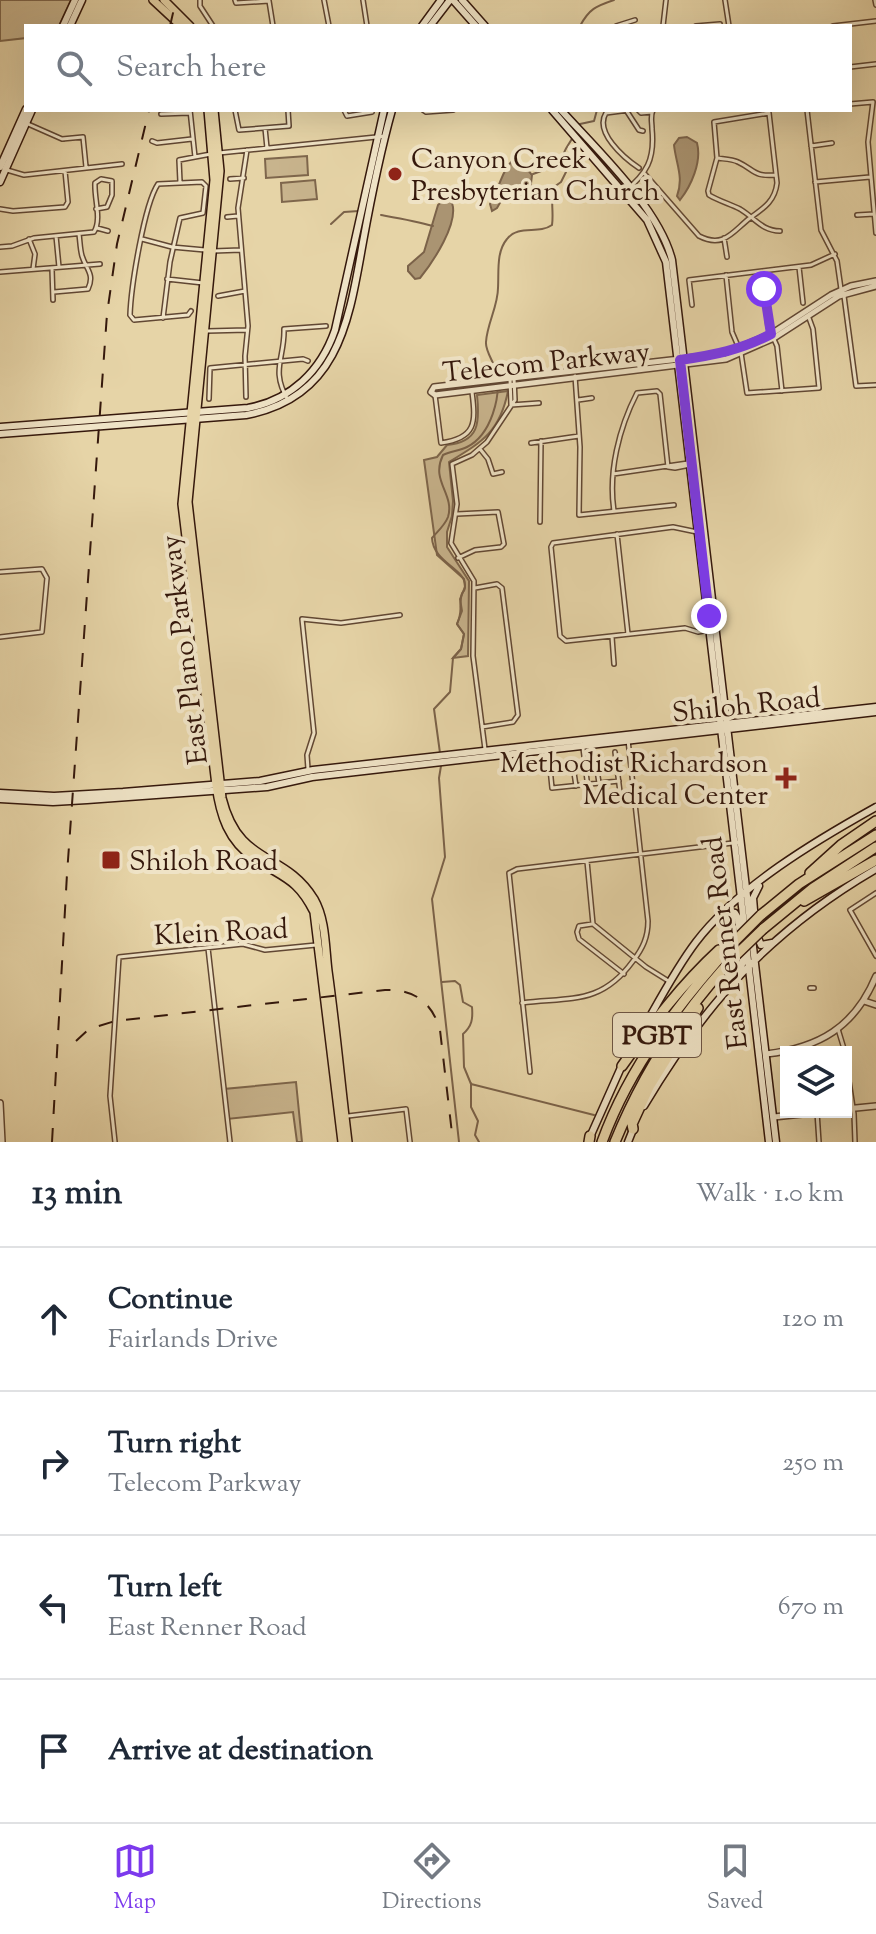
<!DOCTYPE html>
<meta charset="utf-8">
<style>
body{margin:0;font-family:"Sorts Mill Goudy",serif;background:#f6f6f7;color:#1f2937}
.controls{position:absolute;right:24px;bottom:24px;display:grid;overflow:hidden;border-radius:0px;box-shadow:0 8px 32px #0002}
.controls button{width:72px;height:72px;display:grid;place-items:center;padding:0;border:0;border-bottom:2px solid #e0e1e3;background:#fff;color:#1f2937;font:40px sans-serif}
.stop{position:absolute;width:24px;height:24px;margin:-18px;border:6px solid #7c3aed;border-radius:50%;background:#fff}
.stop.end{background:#7c3aed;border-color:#fff;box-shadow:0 2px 8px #0008}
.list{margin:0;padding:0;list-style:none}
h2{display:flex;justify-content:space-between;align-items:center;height:104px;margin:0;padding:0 32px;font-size:34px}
h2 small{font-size:26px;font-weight:400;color:#747a83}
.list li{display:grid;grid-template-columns:52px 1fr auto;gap:24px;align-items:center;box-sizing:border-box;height:144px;padding:0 32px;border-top:2px solid #e0e1e3}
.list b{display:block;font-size:30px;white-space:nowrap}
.list p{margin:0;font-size:26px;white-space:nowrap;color:#747a83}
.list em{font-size:26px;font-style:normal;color:#747a83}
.icon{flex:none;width:44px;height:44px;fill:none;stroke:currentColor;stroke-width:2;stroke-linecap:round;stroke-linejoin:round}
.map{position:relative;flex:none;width:876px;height:1142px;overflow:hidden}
.search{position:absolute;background:#fff;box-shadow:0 8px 32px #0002;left:24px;right:24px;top:24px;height:88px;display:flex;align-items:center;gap:20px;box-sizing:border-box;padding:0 28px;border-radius:0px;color:#747a83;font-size:30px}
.sheet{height:680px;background:#fff}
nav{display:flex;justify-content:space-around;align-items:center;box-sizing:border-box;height:112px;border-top:2px solid #e0e1e3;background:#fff;font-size:22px;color:#747a83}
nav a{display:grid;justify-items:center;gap:4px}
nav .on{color:#7c3aed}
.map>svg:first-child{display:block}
</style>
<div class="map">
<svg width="876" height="1142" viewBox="0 0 876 1142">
<rect width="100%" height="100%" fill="#e6d4a7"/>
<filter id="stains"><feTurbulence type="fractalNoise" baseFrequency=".0025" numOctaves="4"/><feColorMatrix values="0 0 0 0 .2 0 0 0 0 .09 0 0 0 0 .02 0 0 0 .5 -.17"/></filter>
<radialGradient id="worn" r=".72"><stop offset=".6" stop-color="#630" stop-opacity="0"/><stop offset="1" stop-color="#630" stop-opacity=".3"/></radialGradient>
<path fill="#c8b48d" stroke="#7e664c" stroke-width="2" d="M0,0H71L59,26H26V38L0,41Z
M307,156L308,175L266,178L265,159Z
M315,180L317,199L282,202L281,183Z
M508,391C500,432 482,442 449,462L453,501L452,516L447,532V547L469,581L468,656L453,658L461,649L464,634L457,624L462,611L460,599L465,587L464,579L437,555L424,460L437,457L447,445C479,442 480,423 477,395Z
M296,1082L302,1142H297L293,1112L227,1119L224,1089Z"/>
<path fill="#aa9472" stroke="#7b6249" stroke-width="2" d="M687,137L697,143C702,162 691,186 680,200L677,196C684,177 676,164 674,145L679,138Z
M514,159L523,164L532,175L530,192L524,197L505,194L497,208L492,211L490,204C499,190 501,171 514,159Z
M445,199L452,203C459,223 433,262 420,278L415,279L408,271V266L424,252L438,205Z"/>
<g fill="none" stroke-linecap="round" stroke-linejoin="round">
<path stroke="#7b6249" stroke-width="2" d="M580,26C589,9 596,6 614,0
M580,124L594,121L597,110
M62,141H64
M533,174L544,170L548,163L557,168L562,159
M451,201L471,200
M381,215C398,218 416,221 433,226
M331,224L344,212L359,211
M440,753L434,709L450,692L453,658L461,649L464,634L457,624C463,610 459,610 461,598C462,588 465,595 465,585C465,569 433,562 432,538C438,531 445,525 448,517C455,494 430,481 443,455C451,451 459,451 467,447C491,435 502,396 496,371C494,362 485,351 486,342C487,324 498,306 498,288C499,272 496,252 507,239C519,224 538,235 552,225C554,212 550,200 554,187L561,182L566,172C560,152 564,153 573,137
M441,766L439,778L445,857L432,899L459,1142
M442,982L455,981L460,985L463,1002L472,1007C473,1019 472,1026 463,1034L464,1067L471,1084L594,1115
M471,1083V1107L478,1121L475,1135L479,1142"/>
<defs>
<path id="minor" d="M200,0V6L213,26
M235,0L236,3L269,1L273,26
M324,0L329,26
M363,0L367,26
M725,0L729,26
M875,0L876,5
M616,26L635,20
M663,26L666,0
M696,26L720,24
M833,26L876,21
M850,67L876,64
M850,104L873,102L868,142L876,233
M190,110L195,157
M235,110L239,130L289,126L288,110
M344,110L347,116L372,112
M423,110L426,112L453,110
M626,110L639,130L643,131
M629,110L606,113C594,132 624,158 639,168
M638,110L641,113L652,112
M807,110L821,230L837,261L841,289
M161,114L189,113
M28,124L62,139L83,137L86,167
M265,128L267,148
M152,141L157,143L192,139
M811,146L832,143
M219,153L386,136
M717,158C724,159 732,159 738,162C755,170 753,177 776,175
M7,170L24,175L122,164
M644,173L699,236C724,249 733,231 750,218C764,208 775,201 777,183L769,113L714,122L717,158L708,191L709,195C719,201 730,204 740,209C755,218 762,231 780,231
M230,179L244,178
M180,182L179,160L211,154
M815,182L870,177
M624,192C647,174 655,159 652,129C652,121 650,117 653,110
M0,209L13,211L65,207L68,202L65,171
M857,215L874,214
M227,217L238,216
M97,228L108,231
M56,236L59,267
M724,238L727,257
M29,239L35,254L33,269
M142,239L172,247L205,250
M0,247L12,246L34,238L94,232C102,219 94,199 95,183L101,179L112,181V195L107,207L96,209
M213,251L241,250
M799,267L803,303
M52,269L53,300
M763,271L768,326L777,346L782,391
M0,272L100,264
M726,275L732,332L738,346
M167,279L203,283
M54,292L88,289C95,274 86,269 82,256C80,249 80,241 79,234
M218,296L245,291
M844,296L856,386L876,385
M692,305L689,280L811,265L835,254
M163,318L170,262L180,218L203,213L206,186L202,182L158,184C144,205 131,287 130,315L134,320L188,315L191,311
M207,331L247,330
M741,353L747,393L819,388L813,329L809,318
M575,376L580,447L579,515L674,505
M510,379L511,405
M435,395L441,443C476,438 476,423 472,392
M246,397L245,356L248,326L238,208L247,150
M209,399L210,368L303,359L308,361
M288,400C270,370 285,358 284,329L326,326
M578,400L592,398
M511,405L539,403
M531,443L579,436
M480,449L488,459L493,474L502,472
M668,467L675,468L690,465
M613,474L688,463
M614,511C608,472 619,428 637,393L657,391L660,394L668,467
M457,514L498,512L504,544L501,547L475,550L458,558
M540,522L541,441
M697,532L673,527L553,543L551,547L560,636L566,641L685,628L698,632L709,630
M617,534L628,634
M0,572L42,569L47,578L42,632L0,637
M475,588L497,584L502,588L518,715L513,722L482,727
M612,637L614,664
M583,748L589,796
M485,749L473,656L474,581L451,543L457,504L452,464L472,455L487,442L515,400L514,378
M615,752L620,792
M616,760L550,768L552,788L619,781
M596,763L599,783
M573,766L576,786
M308,769L307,755L314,733L302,619L341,623L400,615
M587,861L593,924L646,967L670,982
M876,893L850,910L876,956
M592,924L579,926L577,932L579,939L624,974
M208,948L230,1142
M810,988H814
M522,1003C571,997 601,1005 633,961C643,948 648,937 648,921L628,740
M838,1029L845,1052
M846,1062L854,1114L855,1142
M530,1072L509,873L517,869L741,842
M817,1112L819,1142
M348,1116L406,1109L410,1142
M115,1142L110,1096L119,957L243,944L265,950L316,945"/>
<path id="tertiary" d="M876,281L851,286L831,295L771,334L724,354L434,387L431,392L435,395L726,359L774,338L839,296L876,286
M864,1001L876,1005
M766,1054C819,1048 855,1027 876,976
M0,1103L2,1142
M846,1109L876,1106
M774,1117L821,1112"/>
<path id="secondary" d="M453,0L476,26
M462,0L485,26
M63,26L75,0
M70,26L82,0
M422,26L441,0
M430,26L450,0
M552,110L647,220L666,262L745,932
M561,110C597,150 659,208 672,260L776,1142
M0,167L26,109
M0,182L32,110
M0,427L248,408C291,400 321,371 335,330L384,110
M0,434L246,415C339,398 349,320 363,242C371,198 380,153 392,110
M0,793L54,796L123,792L260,781L313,770L876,707
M0,799L53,802L87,800L267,787L312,777L876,712
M726,911L735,913L738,918L743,962L738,974
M755,922L753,898L759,886
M756,933L761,945L772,943
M746,943L769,1142
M639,1036C657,1005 674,971 696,942C739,886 815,841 876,807
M644,1106C705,1003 771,930 876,869
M590,1137L623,1063
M628,1142L634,1127"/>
<path id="primary" d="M153,0L181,26
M164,0L190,26
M208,110L214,180L182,504L216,785C220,815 228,841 255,859C283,878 297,878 314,912L342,1142
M214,110L220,171L188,502L222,798C239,867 284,850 314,899C326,920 325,947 328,971C336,1028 341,1085 348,1142"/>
<path id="motorway" d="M810,873L841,845L876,821
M804,901L876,860
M761,915L799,884L876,835
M763,929L813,888L876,847
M622,1066C651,1025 681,985 719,950
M633,1129L632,1124L649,1087L698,1008
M589,1142L590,1136
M602,1142C630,1065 680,1002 734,942
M615,1142C643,1073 684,1010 736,955"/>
</defs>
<use href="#minor" stroke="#614733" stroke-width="6"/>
<use href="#tertiary" stroke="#614733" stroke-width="8"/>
<use href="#secondary" stroke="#35180c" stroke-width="9"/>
<use href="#primary" stroke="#35180c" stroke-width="10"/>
<use href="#motorway" stroke="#35180c" stroke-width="12"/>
<use href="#minor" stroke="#efe3c6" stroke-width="3"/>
<use href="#tertiary" stroke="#efe3c6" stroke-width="5"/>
<use href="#secondary" stroke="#efe3c6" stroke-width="6"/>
<use href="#primary" stroke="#e6d4a7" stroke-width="7"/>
<use href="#motorway" stroke="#e6d4a7" stroke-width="9"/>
<path stroke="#35180c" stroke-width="2" stroke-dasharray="14 14" stroke-linecap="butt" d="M170,26L176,0
M76,1041L89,1029L115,1021L385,990C414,989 432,1002 440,1030L453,1142
M52,1142L67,874L107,314L117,244L149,110"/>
<defs>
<path id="motorway-bridge" d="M734,942L761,915
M736,955L763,929"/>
</defs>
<use href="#motorway-bridge" stroke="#35180c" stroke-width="12" stroke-linecap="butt"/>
<use href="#motorway-bridge" stroke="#e6d4a7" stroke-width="9"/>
</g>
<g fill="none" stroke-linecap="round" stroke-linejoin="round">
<path stroke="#7c3aed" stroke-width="10" d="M709,616L680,360C714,355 741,350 771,334L764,289"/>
</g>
<g fill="#8f2418" stroke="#efe3c6" stroke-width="3">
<circle cx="395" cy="174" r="8"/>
<path d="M782 766h8v8h8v8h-8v8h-8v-8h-8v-8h8z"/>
<rect x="101" y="850" width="20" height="20" rx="4"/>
</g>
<g text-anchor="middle" stroke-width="8" stroke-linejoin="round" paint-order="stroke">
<rect fill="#efe3c6" stroke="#6d5544" stroke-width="2" x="613" y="1013" width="88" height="44" rx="6"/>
<g font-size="26" font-weight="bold" fill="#35180c">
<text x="657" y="1044">PGBT</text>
</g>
<g font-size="28" fill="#35180c" stroke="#efe3c6" text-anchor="start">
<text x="411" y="168">Canyon Creek<tspan x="411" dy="32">Presbyterian Church</tspan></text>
<text x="768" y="772" text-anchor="end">Methodist Richardson<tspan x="768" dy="32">Medical Center</tspan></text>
<text x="129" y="870">Shiloh Road</text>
</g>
<g font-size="28" fill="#35180c" stroke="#efe3c6">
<text transform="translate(546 361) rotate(-6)" y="10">Telecom Parkway</text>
<text transform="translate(183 650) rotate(-97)" y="10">East Plano Parkway</text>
<text transform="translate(746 704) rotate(-6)" y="10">Shiloh Road</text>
<text transform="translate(221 931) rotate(-3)" y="10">Klein Road</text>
<text transform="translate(724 943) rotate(-97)" y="10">East Renner Road</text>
</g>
</g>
<rect width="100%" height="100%" filter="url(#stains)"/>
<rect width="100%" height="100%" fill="url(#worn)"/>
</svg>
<div class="controls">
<button><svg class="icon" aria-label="layers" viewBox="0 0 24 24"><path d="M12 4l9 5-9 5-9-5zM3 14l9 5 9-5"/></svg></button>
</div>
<div class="stop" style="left:764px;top:289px"></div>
<div class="stop end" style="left:709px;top:616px"></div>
<div class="search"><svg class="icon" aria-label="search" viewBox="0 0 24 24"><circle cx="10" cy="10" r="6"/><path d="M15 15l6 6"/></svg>Search here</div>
</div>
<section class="sheet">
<h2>13 min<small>Walk · 1.0 km</small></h2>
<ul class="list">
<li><svg class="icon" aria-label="ahead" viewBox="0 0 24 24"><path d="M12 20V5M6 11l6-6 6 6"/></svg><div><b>Continue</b><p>Fairlands Drive</p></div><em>120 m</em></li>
<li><svg class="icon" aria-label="right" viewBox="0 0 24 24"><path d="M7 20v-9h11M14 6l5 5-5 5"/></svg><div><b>Turn right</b><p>Telecom Parkway</p></div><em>250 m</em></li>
<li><svg class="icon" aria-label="left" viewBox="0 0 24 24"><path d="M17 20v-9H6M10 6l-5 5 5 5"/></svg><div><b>Turn left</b><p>East Renner Road</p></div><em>670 m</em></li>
<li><svg class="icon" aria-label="arrive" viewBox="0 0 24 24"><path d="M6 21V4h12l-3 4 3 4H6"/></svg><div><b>Arrive at destination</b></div></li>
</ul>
</section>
<nav>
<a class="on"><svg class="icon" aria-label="map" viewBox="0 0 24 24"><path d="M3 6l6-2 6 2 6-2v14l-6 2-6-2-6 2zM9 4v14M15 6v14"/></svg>Map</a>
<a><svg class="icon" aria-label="directions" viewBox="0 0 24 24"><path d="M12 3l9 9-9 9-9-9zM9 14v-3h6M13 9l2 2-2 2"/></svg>Directions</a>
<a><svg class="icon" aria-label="saved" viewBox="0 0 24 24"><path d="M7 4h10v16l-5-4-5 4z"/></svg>Saved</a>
</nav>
